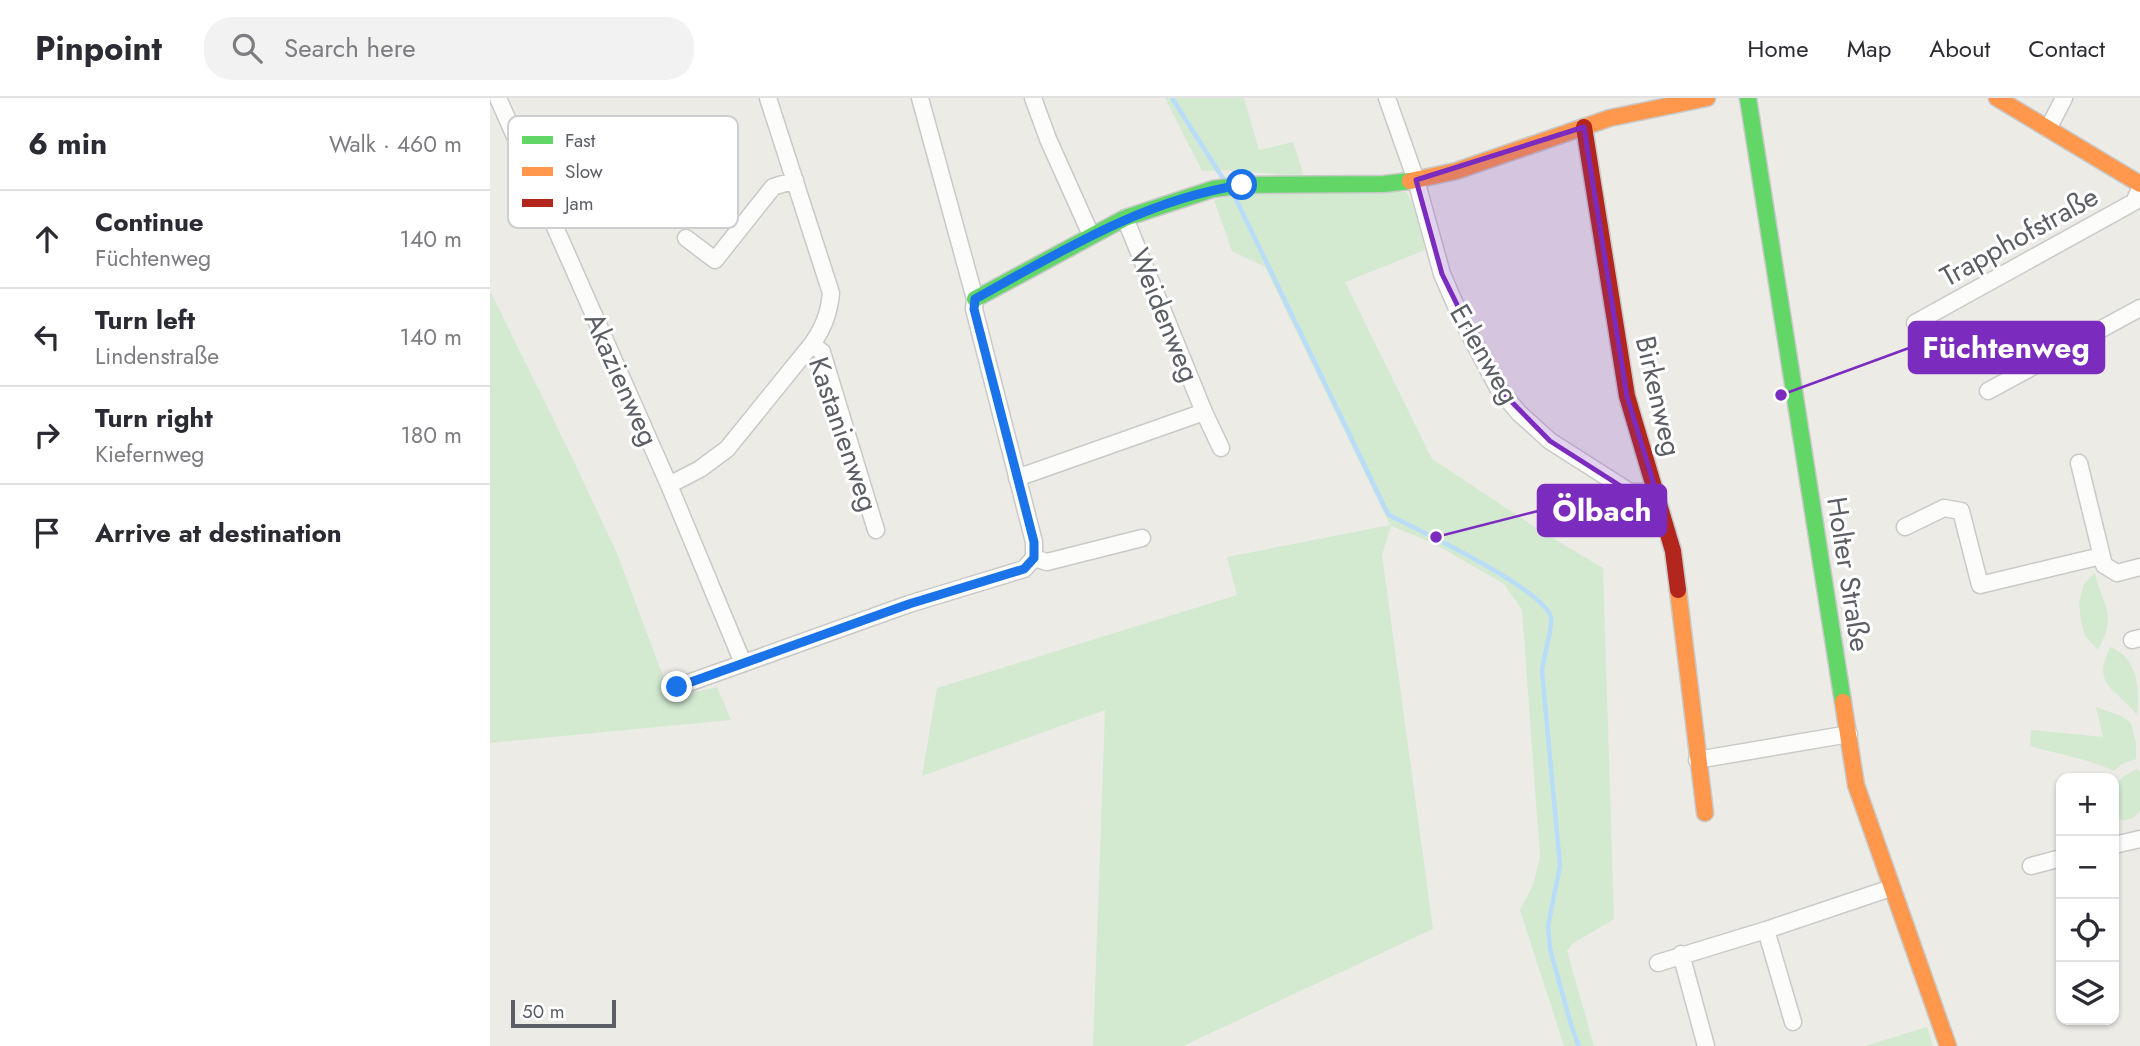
<!DOCTYPE html>
<meta charset="utf-8">
<style>
body{margin:0;font-family:Jost,sans-serif;background:#f2f2f3;color:#2b2b33}
.controls{position:absolute;right:21px;bottom:21px;display:grid;overflow:hidden;border-radius:14px;box-shadow:0 2px 5px #0004}
.controls button{width:63px;height:63px;display:grid;place-items:center;padding:0;border:0;border-bottom:2px solid #e1e1e2;background:#fff;color:#2b2b33;font:35px sans-serif}
.scale{position:absolute;left:21px;bottom:18px;width:105px;box-sizing:border-box;padding-left:7px;border:4px solid #5b5f65;border-top:0;font-size:19px;line-height:24px;white-space:nowrap;color:#5b5f65;-webkit-text-stroke:5px #fff;paint-order:stroke}
.stop{position:absolute;width:21px;height:21px;margin:-16px;border:5px solid #1a73e8;border-radius:50%;background:#fff}
.stop.end{background:#1a73e8;border-color:#fff;box-shadow:0 2px 7px #0008}
.list{margin:0;padding:0;list-style:none}
h2{display:flex;justify-content:space-between;align-items:center;height:91px;margin:0;padding:0 28px;font-size:30px}
h2 small{font-size:23px;font-weight:400;color:#7c7c81}
.list li{display:grid;grid-template-columns:46px 1fr auto;gap:21px;align-items:center;box-sizing:border-box;height:98px;padding:0 28px;border-top:2px solid #e1e1e2}
.list b{display:block;font-size:26px;white-space:nowrap}
.list p{margin:0;font-size:23px;white-space:nowrap;color:#7c7c81}
.list em{font-size:23px;font-style:normal;color:#7c7c81}
.icon{flex:none;width:38px;height:38px;fill:none;stroke:currentColor;stroke-width:2;stroke-linecap:round;stroke-linejoin:round}
.map{position:relative;flex:none;width:1650px;height:948px;overflow:hidden}
header{display:flex;align-items:center;gap:42px;box-sizing:border-box;height:98px;padding:0 35px;background:#fff;border-bottom:2px solid #e1e1e2}
header strong{font-size:33px}
nav{display:flex;gap:38px;margin-inline-start:auto;font-size:24px}
.search{width:490px;height:63px;background:#f2f2f3;display:flex;align-items:center;gap:18px;box-sizing:border-box;padding:0 24px;border-radius:28px;color:#7c7c81;font-size:26px}
main{display:flex}
aside{flex:1;background:#fff}
.map>svg:first-child{display:block}
</style>
<header>
<strong>Pinpoint</strong>
<div class="search"><svg class="icon" aria-label="search" viewBox="0 0 24 24"><circle cx="10" cy="10" r="6"/><path d="M15 15l6 6"/></svg>Search here</div>
<nav><a>Home</a><a>Map</a><a>About</a><a>Contact</a></nav>
</header>
<main>
<aside>
<h2>6 min<small>Walk · 460 m</small></h2>
<ul class="list">
<li><svg class="icon" aria-label="ahead" viewBox="0 0 24 24"><path d="M12 20V5M6 11l6-6 6 6"/></svg><div><b>Continue</b><p>Füchtenweg</p></div><em>140 m</em></li>
<li><svg class="icon" aria-label="left" viewBox="0 0 24 24"><path d="M17 20v-9H6M10 6l-5 5 5 5"/></svg><div><b>Turn left</b><p>Lindenstraße</p></div><em>140 m</em></li>
<li><svg class="icon" aria-label="right" viewBox="0 0 24 24"><path d="M7 20v-9h11M14 6l5 5-5 5"/></svg><div><b>Turn right</b><p>Kiefernweg</p></div><em>180 m</em></li>
<li><svg class="icon" aria-label="arrive" viewBox="0 0 24 24"><path d="M6 21V4h12l-3 4 3 4H6"/></svg><div><b>Arrive at destination</b></div></li>
</ul>
</aside>
<div class="map">
<svg width="1650" height="948" viewBox="0 0 1650 948">
<rect width="100%" height="100%" fill="#ecebe6"/>
<path fill="#d3ead1" d="M675,0H754L769,52L803,44L812,71L813,78C779,77 746,70 712,73Z
M916,94L923,105L935,152L855,184L942,361L1051,433L1113,470L1124,821L1082,846L1077,853L1104,948H1074L1030,812L1043,787L1050,759L1032,512L1014,486L943,445L901,428L892,457L943,831L693,948H603L615,612L432,678L447,590L747,497L737,459L900,427L775,169L742,153L724,102L748,96Z
M0,193L82,359L128,458L181,599L227,589L241,622L0,645Z
M1605,475C1613,510 1628,514 1608,552L1595,538L1591,523L1589,505L1594,486Z
M1620,549C1648,560 1650,590 1647,617C1626,589 1601,590 1620,549Z
M1606,609L1631,618L1641,625L1646,645V661L1632,666L1624,673C1599,661 1567,656 1540,648L1541,632L1613,639Z
M1647,671L1650,674V713L1643,720L1632,723C1615,700 1623,681 1647,671Z
M1437,929L1443,948H1375Z"/>
<g fill="none" stroke-linecap="round" stroke-linejoin="round">
<path stroke="#b9dcf8" stroke-width="4.5" d="M682,0L734,82
M743,95L896,412L899,417C928,432 1056,492 1061,520C1063,529 1053,560 1052,573L1070,768L1058,828L1060,851L1082,930L1089,948"/>
<defs>
<path id="street" d="M8,0L179,387L253,565
M430,0L485,201L484,211L544,444V460
M543,0L558,41L601,137
M897,0L926,82L952,176L972,222L1008,290L1029,315L1060,343L1140,394L1166,393
M1558,31L1574,0
M635,120L714,314L731,350
M196,140L225,162L283,89L305,82
M1425,225L1644,104L1650,91
M322,246L332,254L386,432
M1498,293L1650,210
M1589,365L1614,467L1627,475L1650,469
M527,380L714,314
M179,387L210,371L237,351L322,246C334,229 339,215 341,195L278,0
M1415,429L1454,410L1471,413L1490,487L1611,458
M544,460L557,464L652,440
M1642,542L1650,540
M187,589L419,506L534,471L544,460
M1207,662L1359,636
M1624,747L1650,741
M1541,768L1571,760
M1276,832L1303,924
M1191,856L1216,948
M1168,865L1276,832L1401,790"/>
<path id="fast" d="M1258,0L1353,604
M485,201L635,120L723,91L753,87L894,86L920,83"/>
<path id="slow" d="M1507,0L1650,86
M920,83L966,73L1120,20L1217,0
M1188,492L1215,715
M1353,604L1366,687L1458,948"/>
<path id="jam" d="M1094,29L1137,298L1183,453L1188,492"/>
</defs>
<use href="#street" stroke="#c9c9c8" stroke-width="19"/>
<use href="#fast" stroke="#c8c9c8" stroke-width="19"/>
<use href="#slow" stroke="#c8c9c8" stroke-width="19"/>
<use href="#jam" stroke="#c8c9c8" stroke-width="19"/>
<use href="#street" stroke="#fcfcfb" stroke-width="16"/>
<use href="#fast" stroke="#63d668" stroke-width="16"/>
<use href="#slow" stroke="#ff974d" stroke-width="16"/>
<use href="#jam" stroke="#b3261e" stroke-width="16"/>
</g>
<g fill="none" stroke-linecap="round" stroke-linejoin="round">
<path stroke="#1a73e8" stroke-width="9" d="M187,589L419,506L534,471L544,460V444L484,211L485,201C570,154 655,101 752,87"/>
</g>
<path fill="#7b2cbf" fill-opacity="0.2" stroke="#7b2cbf" stroke-width="5" stroke-linejoin="round" d="M1094,29L1137,298L1166,393L1140,394L1060,343L1008,290L952,176L926,82Z"/>
<g text-anchor="middle" stroke-width="6" stroke-linejoin="round" paint-order="stroke">
<g font-size="28" fill="#5b5f65" stroke="#fff">
<text transform="translate(1529 138) rotate(-29)" y="10">Trapphofstraße</text>
<text transform="translate(675 217) rotate(68)" y="10">Weidenweg</text>
<text transform="translate(995 256) rotate(60)" y="10">Erlenweg</text>
<text transform="translate(132 281) rotate(66)" y="10">Akazienweg</text>
<text transform="translate(1169 298) rotate(77)" y="10">Birkenweg</text>
<text transform="translate(354 336) rotate(71)" y="10">Kastanienweg</text>
<text transform="translate(1359 476) rotate(81)" y="10">Holter Straße</text>
</g>
</g>
<rect x="18" y="18" width="230" height="112" rx="10" fill="#fff" stroke="#cecfd1" stroke-width="2"/>
<rect x="32" y="38" width="31" height="8" fill="#63d668"/>
<rect x="32" y="69" width="31" height="9" fill="#ff974d"/>
<rect x="32" y="101" width="31" height="8" fill="#b3261e"/>
<g font-size="19" fill="#5b5f65">
<text x="75" y="49">Fast</text>
<text x="75" y="80">Slow</text>
<text x="75" y="112">Jam</text>
</g>
<path fill="none" stroke="#7b2cbf" stroke-width="2.5" d="M1291 297L1419 250M946 439L1048 413"/>
<g fill="#7b2cbf" stroke="#fff" stroke-width="2.5">
<circle cx="1291" cy="297" r="7"/>
<circle cx="946" cy="439" r="7"/>
</g>
<g fill="#7b2cbf" stroke="#7b2cbf" stroke-width="2.5">
<rect x="1419" y="224" width="195" height="51" rx="7"/>
<rect x="1048" y="387" width="128" height="51" rx="7"/>
</g>
<g font-size="30" text-anchor="middle" font-weight="bold" fill="#fff">
<text x="1516" y="260">Füchtenweg</text>
<text x="1112" y="423">Ölbach</text>
</g>
</svg>
<div class="controls">
<button>+</button>
<button>−</button>
<button><svg class="icon" aria-label="locate" viewBox="0 0 24 24"><circle cx="12" cy="12" r="6"/><path d="M12 2v4M12 18v4M2 12h4M18 12h4"/></svg></button>
<button><svg class="icon" aria-label="layers" viewBox="0 0 24 24"><path d="M12 4l9 5-9 5-9-5zM3 14l9 5 9-5"/></svg></button>
</div>
<div class="scale">50 m</div>
<div class="stop" style="left:752px;top:87px"></div>
<div class="stop end" style="left:187px;top:589px"></div>
</div>
</main>
